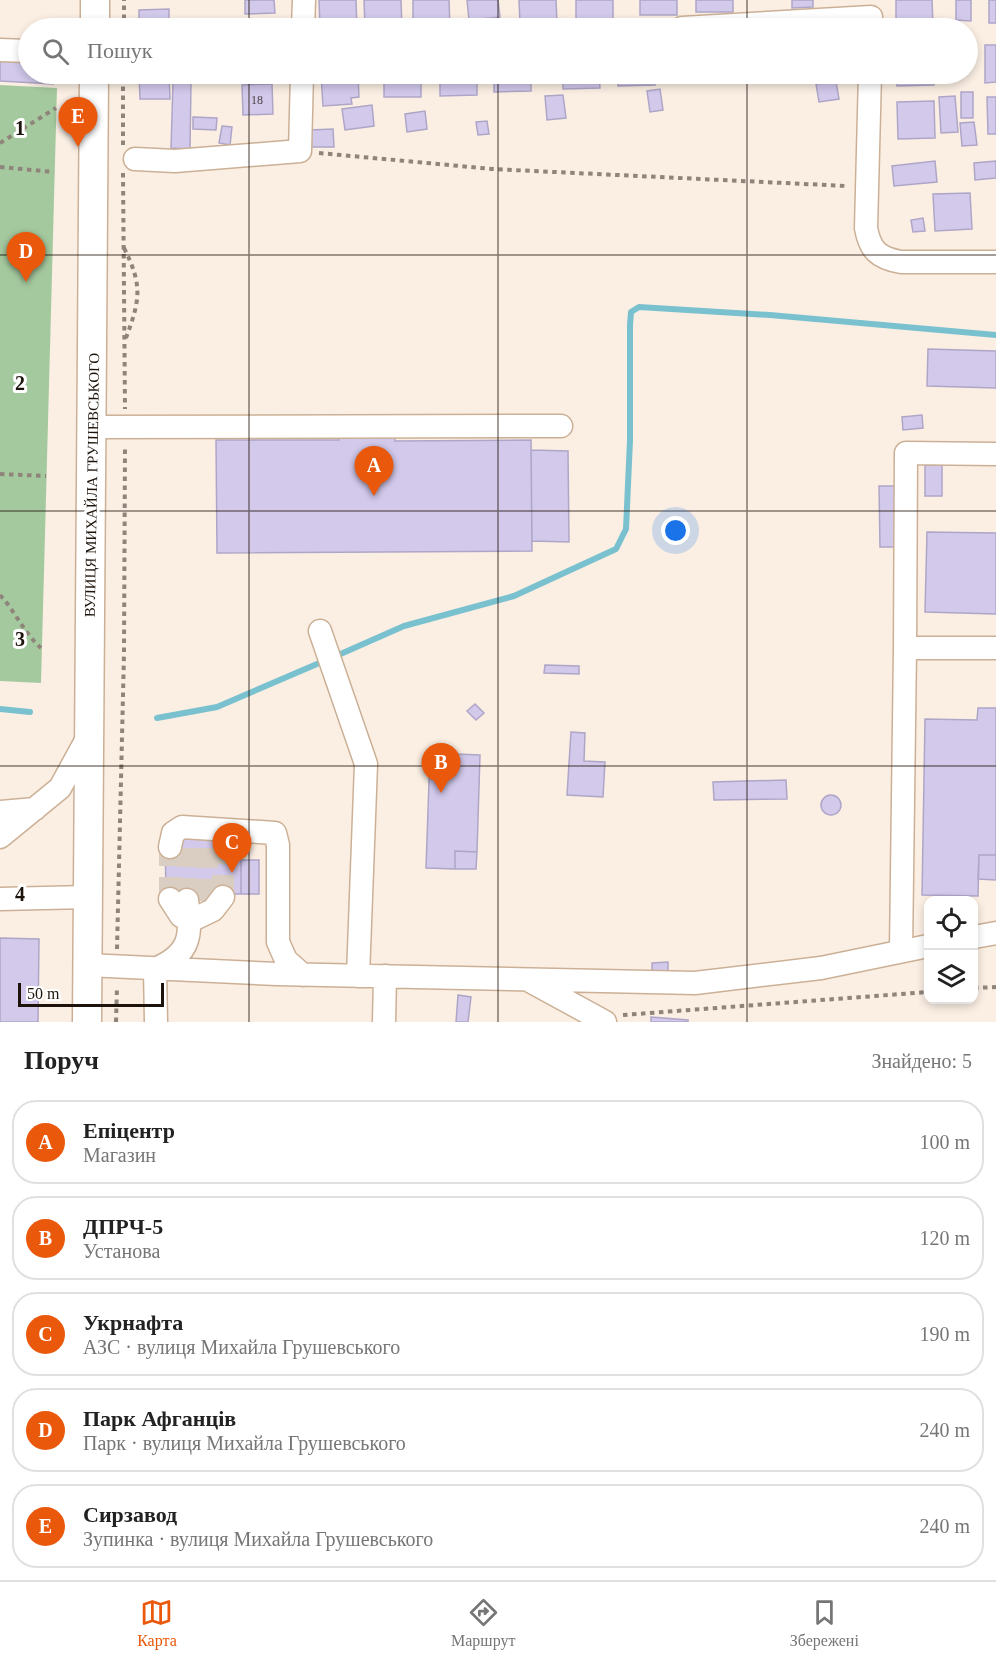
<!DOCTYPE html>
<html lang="uk">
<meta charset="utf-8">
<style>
body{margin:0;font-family:"Times New Roman",serif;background:#f2f2f2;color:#222}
.controls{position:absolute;right:18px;bottom:18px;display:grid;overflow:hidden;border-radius:12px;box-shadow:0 3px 9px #0003}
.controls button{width:54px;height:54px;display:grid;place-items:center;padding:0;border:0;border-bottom:2px solid #e0e0e0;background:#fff;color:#222;font:30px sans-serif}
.scale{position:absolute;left:18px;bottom:15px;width:146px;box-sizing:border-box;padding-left:6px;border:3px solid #1d130a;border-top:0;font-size:16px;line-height:21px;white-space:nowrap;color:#1d130a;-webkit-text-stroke:4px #fff;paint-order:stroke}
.you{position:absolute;left:676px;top:531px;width:21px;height:21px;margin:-15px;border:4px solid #fff;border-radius:50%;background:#1a73e8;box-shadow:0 0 0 9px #1a73e833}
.badge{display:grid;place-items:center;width:39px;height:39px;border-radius:50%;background:#ea580c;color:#fff;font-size:20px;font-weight:700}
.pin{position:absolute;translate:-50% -50px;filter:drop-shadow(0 2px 3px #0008)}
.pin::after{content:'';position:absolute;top:32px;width:21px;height:18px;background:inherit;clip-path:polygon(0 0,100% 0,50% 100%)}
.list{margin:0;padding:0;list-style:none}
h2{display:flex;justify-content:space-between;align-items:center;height:78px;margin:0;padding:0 24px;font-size:26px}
h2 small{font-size:20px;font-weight:400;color:#767676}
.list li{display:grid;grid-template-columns:39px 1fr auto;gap:18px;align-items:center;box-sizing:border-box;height:84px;margin:0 12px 12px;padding:0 12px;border:2px solid #e0e0e0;border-radius:24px}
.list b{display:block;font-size:22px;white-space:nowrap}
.list p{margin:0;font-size:20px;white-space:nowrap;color:#767676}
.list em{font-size:20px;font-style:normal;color:#767676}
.icon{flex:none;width:33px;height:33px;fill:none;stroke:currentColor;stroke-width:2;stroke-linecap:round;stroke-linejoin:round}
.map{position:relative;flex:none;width:996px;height:1022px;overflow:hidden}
.search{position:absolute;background:#fff;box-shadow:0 3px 9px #0003;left:18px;right:18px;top:18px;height:66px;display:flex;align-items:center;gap:15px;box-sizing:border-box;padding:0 21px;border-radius:33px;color:#767676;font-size:22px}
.sheet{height:558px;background:#fff}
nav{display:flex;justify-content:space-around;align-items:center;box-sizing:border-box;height:84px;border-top:2px solid #e0e0e0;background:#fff;font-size:16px;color:#767676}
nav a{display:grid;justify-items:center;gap:3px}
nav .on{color:#ea580c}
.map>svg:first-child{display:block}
</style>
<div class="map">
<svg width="996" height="1022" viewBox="0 0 996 1022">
<rect width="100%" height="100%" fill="#fbefe4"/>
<path fill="#a5c99f" d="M0,85L57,88L41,683L0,681Z"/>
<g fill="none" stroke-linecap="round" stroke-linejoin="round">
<path stroke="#7ac1cf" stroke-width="6" d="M336,656L404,626L514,596L616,549L626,529L630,440V325L631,312L639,307L770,315L996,335
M0,709L30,712
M157,718L217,707L324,661"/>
</g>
<path fill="#d2c9eb" stroke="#afa6c7" stroke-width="1.5" d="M245,0H274L275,13L245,14Z
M319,0H356L357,28H320Z
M364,0H401L402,28H365Z
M413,0H449L450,27L413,28Z
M467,0H498L500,17L469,20Z
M519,0H556L557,22L520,23Z
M576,0H613V20H576Z
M640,0H677V15H640Z
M696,0H733V12H696Z
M792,0H813V7L792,8Z
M896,0H932L933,25L896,26Z
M956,0H971V21L956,20Z
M989,0H996V23H989Z
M169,9V28H139V10Z
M985,45H996V82L985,83Z
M0,61L28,63V74H53V84L0,81Z
M139,74H169L170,99H140Z
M321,74H358L359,97L351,98L352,104L323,106Z
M384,74H421V97H384Z
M440,74H477V95L440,96Z
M494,74H531V91L494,92Z
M563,74H599L600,88L563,89Z
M618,74H655V85L618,86Z
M679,74H716L717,80L680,81Z
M747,74H784V79H747Z
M811,74H847V75L811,76Z
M897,74H934V85L897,86Z
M836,81L839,99L819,102L816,84Z
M173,83H191L190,149L171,148Z
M272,84L273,114L243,115L242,85Z
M660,89L663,110L650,112L647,91Z
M961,92H973V118H961Z
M563,95L566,118L547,120L545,96Z
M955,96L958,132L941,133L939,97Z
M987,97H996V134H988Z
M934,101L935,138L898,139L897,102Z
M372,105L374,126L345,130L342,109Z
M425,111L427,129L407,132L405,114Z
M193,117L217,118L216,130L193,129Z
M487,121L489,134L478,135L476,122Z
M974,122L977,145L962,146L960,123Z
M222,126L232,127L230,145L219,143Z
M333,129L334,147H310L309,130Z
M935,161L937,182L894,186L892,166Z
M996,161V178L975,180L974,163Z
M970,193L972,229L935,231L933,194Z
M923,218L925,231L913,232L911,220Z
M928,349L996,351V388L927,386Z
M922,415L923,428L903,430L902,417Z
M339,432H395V441L531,440L532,551L217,553L216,440H339Z
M531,450L568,451L569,542L532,541Z
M925,465H942V496H925Z
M879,486H895L896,547H880Z
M927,532L996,533V614L925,612Z
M545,665L579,666V674L544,673Z
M475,704L484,713L476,720L467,711Z
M978,708H996V855H979L978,896L922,895L925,719L977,720Z
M571,732L585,733L584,761L605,762L603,797L567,795Z
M430,753L480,755L477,852L455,851V869L426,868Z
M786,780L787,799L714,800L713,782Z
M821 805a10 10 0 1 1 20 0a10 10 0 1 1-20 0Z
M165,836H241V894H166Z
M455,851L477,852L476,869H455Z
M979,855H996V880L978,879Z
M241,860H259V894H241Z
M0,938L39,939L38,1022H0Z
M668,962V975H652V963Z
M458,995L471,997L468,1022H456Z
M651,1017L688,1020V1022H651Z"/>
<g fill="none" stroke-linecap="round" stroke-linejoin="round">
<path stroke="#dacec3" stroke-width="22" stroke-dasharray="22 11" stroke-linecap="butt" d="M223,897V849
M170,899V847
M187,900L188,848
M207,901V848"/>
<defs>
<path id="minor" d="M303,28L304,0
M682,28L871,17
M0,50L28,51
M870,74L866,228C870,250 878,258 901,262H996
M135,159L175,161L300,151L302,74
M92,427L561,426
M320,631L366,764L358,976
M905,648L906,453L996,454
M0,812L35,809
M0,837L60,788L89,735
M170,847L173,833L182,827L275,833L278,845V942L286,960L303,975
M0,899L88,897
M170,899L181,916L190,921L213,910L223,897
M974,937L996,933
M901,951L905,648H996
M87,965L277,974L695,983L821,968L928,946
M530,981L605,1022
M156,1022L155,969C191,954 192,935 187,900
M384,1022L385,976"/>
<path id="major" d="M95,28V0
M87,1022L94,74"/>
</defs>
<use href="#minor" stroke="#cbb096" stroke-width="25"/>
<use href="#major" stroke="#cbb096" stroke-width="31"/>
<path stroke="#8f847a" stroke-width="4" stroke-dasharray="4.5 4.5" stroke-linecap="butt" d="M124,28V0
M0,143L56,108
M123,145V74
M319,153L492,169L847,186
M0,167L54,172
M123,173L125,409
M124,248C143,286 140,300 126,338
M0,474L46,476
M0,595C15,611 24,633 41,648
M117,949L124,653L125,446
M974,988L996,987
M623,1015L928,992
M116,1022L117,986"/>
<use href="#minor" stroke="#fff" stroke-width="22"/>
<use href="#major" stroke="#fff" stroke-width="28"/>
</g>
<path fill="none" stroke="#1d130a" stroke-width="1.5" stroke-opacity="0.55" d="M249,0V28M498,0V28M747,0V28M249,74V1022M498,74V1022M747,74V1022M0,255H996M0,511H996M0,766H996"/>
<g text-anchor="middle" stroke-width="6" stroke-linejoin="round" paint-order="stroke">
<g font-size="12" fill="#4a4042">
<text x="257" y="104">18</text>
</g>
<g font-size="15" fill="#1d130a" stroke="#fff">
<text transform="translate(92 485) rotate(-89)" y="5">ВУЛИЦЯ МИХАЙЛА ГРУШЕВСЬКОГО</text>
</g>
</g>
<g font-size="20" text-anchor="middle" font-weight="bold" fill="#1d130a" stroke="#fff" stroke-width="6" stroke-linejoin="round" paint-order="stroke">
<text x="20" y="135">1</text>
<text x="20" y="390">2</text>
<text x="20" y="646">3</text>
<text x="20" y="901">4</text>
</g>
</svg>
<div class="controls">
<button><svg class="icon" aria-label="locate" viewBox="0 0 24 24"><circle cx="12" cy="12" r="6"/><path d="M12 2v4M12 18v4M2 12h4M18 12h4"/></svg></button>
<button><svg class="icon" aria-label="layers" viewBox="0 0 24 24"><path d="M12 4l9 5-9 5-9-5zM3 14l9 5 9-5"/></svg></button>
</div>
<div class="scale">50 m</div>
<div class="you"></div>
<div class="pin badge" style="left:374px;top:496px">A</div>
<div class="pin badge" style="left:441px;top:793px">B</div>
<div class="pin badge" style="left:232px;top:873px">C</div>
<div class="pin badge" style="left:26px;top:282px">D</div>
<div class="pin badge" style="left:78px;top:147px">E</div>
<div class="search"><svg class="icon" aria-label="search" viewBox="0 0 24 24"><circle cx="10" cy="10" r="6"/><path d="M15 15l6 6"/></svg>Пошук</div>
</div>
<section class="sheet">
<h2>Поруч<small>Знайдено: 5</small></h2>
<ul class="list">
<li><span class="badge">A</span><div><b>Епіцентр</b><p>Магазин</p></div><em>100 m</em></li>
<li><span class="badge">B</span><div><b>ДПРЧ-5</b><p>Установа</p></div><em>120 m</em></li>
<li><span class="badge">C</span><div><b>Укрнафта</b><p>АЗС · вулиця Михайла Грушевського</p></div><em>190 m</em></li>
<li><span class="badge">D</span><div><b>Парк Афганців</b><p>Парк · вулиця Михайла Грушевського</p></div><em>240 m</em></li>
<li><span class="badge">E</span><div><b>Сирзавод</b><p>Зупинка · вулиця Михайла Грушевського</p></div><em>240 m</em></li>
</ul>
</section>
<nav>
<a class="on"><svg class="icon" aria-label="map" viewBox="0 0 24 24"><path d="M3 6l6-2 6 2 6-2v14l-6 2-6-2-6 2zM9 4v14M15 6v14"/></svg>Карта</a>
<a><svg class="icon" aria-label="directions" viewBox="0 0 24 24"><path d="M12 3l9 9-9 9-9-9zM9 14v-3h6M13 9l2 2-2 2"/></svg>Маршрут</a>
<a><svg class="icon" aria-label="saved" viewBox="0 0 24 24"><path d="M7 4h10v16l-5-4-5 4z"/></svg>Збережені</a>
</nav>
